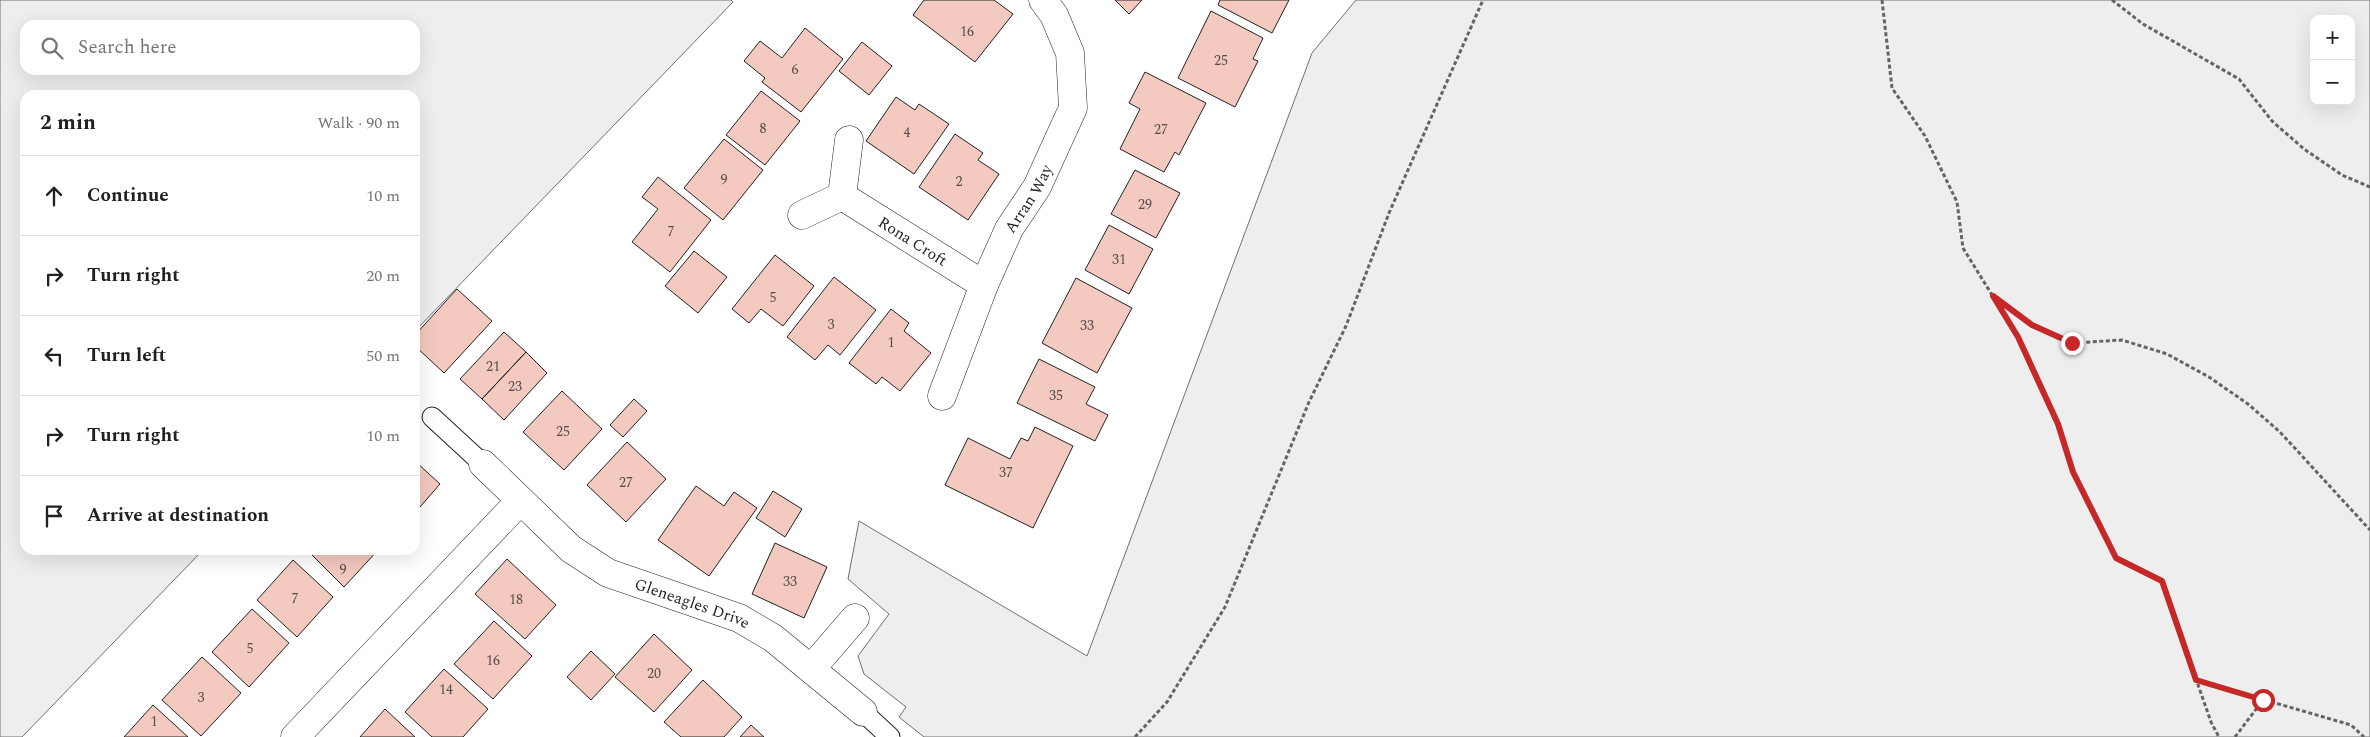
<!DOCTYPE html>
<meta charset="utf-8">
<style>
body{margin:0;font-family:Spectral,serif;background:#f6f6f6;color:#202124}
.controls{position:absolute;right:15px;top:15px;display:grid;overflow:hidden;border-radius:10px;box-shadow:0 5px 20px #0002}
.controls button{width:45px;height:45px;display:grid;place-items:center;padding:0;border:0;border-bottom:1px solid #e0e0e0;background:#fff;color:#202124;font:25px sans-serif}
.stop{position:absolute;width:15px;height:15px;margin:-11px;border:4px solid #c62828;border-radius:50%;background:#fff}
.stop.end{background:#c62828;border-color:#fff;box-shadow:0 1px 5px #0008}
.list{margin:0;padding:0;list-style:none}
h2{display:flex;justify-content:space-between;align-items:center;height:65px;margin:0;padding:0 20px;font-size:21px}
h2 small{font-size:16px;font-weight:400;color:#757577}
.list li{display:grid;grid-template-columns:32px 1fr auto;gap:15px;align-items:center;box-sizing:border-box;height:80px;padding:0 20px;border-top:1px solid #e0e0e0}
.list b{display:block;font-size:19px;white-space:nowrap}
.list em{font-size:16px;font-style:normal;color:#757577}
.icon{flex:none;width:28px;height:28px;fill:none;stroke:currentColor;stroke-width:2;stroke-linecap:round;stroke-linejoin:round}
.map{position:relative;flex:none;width:2370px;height:737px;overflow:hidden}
.search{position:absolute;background:#fff;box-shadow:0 5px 20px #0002;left:20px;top:20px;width:400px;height:55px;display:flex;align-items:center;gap:12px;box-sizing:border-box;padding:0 18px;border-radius:15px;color:#757577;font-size:19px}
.panel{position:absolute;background:#fff;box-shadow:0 5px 20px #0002;left:20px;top:90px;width:400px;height:465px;border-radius:15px}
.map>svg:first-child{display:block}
</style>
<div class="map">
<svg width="2370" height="737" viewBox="0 0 2370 737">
<rect width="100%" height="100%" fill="#fff"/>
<path fill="#eee" stroke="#6f6f6f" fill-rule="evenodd" d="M0,0H731L733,2L415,331V95H25V550H203L22,737H0ZM25,25H415V70H25Z
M1356,0H2370V737H924L899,717L906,707L864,674L858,656L889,614L848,579L859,521L1087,656L1312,53ZM2314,19H2351V101H2314Z"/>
<path fill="#f3c9c0" stroke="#222" d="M924,0H994L1013,14L975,62L913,15Z
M1115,0H1142L1129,14Z
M1220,0H1289L1272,33L1218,5Z
M1211,11L1263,38L1253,59L1258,61L1235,107L1178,78Z
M805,28L843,59L801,112L762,82L765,78L744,61L760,41L782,58Z
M862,42L892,66L869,95L839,71Z
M1145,72L1206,103L1179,155L1175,152L1164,172L1120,149L1140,109L1129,103Z
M761,91L800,121L765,165L726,135Z
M896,97L915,110L919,104L949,124L914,174L866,141Z
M955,134L983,153L978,160L999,174L968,220L919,187Z
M724,139L763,170L723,220L684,188Z
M1135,170L1180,193L1156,238L1111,214Z
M658,177L711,220L670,272L632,242L658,209L642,197Z
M1109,225L1153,249L1129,294L1085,270Z
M694,251L727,277L698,313L665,286Z
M775,255L814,286L783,326L761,309L749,323L732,309Z
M834,277L876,310L840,355L828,345L815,360L787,337Z
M1076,278L1132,308L1097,373L1042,343Z
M457,289L492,321L444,373L415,346V335Z
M891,309L909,323L904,331L931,353L900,391L882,377L876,384L849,363Z
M504,332L526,352L482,399L460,379Z
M526,352L547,373L504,420L482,399Z
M1039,359L1095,387L1086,404L1108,415L1095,441L1017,403Z
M562,391L602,429L564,470L523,432Z
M634,399L647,411L623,437L610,425Z
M1035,427L1073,446L1033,528L945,485L968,438L1010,459L1021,438L1028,441Z
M627,442L666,479L626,522L587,485Z
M415,461L440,484L420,507L415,503Z
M696,486L724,506L734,492L757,508L709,576L658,540Z
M773,491L802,509L785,537L756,518Z
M415,503L420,507L415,512Z
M775,543L827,567L804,618L752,594Z
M307,550H378L344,587Z
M507,559L556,605L525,639L475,594Z
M293,560L333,597L297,637L257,600Z
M252,609L289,643L249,687L212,652Z
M494,621L532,656L493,699L454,664Z
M654,634L692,670L654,712L615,677Z
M591,651L615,674L591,700L567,677Z
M202,657L241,693L201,736L162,700Z
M444,669L488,709L463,737H432L405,712Z
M703,680L742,717L724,737H681L664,722Z
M153,705L188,737H124Z
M385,709L415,737H360Z
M751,725L764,737H740Z"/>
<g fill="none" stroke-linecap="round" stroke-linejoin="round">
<defs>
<path id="lane" d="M432,417L483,464
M863,712L890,737"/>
<g id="street">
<path id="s1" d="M842,196L984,285"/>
<path d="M802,215L842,196L849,140"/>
<path id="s2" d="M942,396L984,285L1009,229L1037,187L1073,108L1070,53L1054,15L1043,0"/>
<path id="s3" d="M483,464L571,549L608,573L739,618L773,638L863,712"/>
<path d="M811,669L855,618"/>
<path d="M295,737L520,501"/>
</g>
</defs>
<use href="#lane" stroke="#222" stroke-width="21"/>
<use href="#street" stroke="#222" stroke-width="29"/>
<path stroke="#646464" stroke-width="3" stroke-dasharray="4 2.5" stroke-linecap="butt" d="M1882,0L1892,88L1925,136L1957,202L1963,248L2018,337L2057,423L2073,472L2116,558L2162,581L2211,722L2219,737
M2112,0L2143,24L2239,79L2272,121L2304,149L2342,175L2370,187
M1995,298L2032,325L2072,343L2122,340L2167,354L2209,377L2248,404L2280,432L2370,530
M2196,680L2351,725L2364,737
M1135,737L1167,702L1225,607L1309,402L1346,326L1389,213L1483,0
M2235,737L2263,700"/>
<use href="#lane" stroke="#fff" stroke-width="19"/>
<use href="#street" stroke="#fff" stroke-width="28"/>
</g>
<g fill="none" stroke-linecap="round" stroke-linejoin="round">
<path stroke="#c62828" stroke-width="6" d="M2072,343L2032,325L1993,296L2018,337L2058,424L2073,472L2116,558L2162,581L2196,680L2263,700"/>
</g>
<g text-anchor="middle" stroke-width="4" stroke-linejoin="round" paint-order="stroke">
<g font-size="14" fill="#564c4a">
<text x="967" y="36">16</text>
<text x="1221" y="65">25</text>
<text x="795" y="74">6</text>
<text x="763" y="133">8</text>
<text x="1161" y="134">27</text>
<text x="907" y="137">4</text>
<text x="724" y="184">9</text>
<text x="959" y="186">2</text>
<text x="1145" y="209">29</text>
<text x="671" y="236">7</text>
<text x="1119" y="264">31</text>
<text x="773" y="302">5</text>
<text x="831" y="329">3</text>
<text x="1087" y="330">33</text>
<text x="891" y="347">1</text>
<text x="493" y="371">21</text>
<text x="515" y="391">23</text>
<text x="1056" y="400">35</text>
<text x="563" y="436">25</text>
<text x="1006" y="477">37</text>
<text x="626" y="487">27</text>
<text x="343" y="574">9</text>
<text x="790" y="586">33</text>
<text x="295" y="603">7</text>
<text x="516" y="604">18</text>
<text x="250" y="653">5</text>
<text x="493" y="665">16</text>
<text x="654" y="678">20</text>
<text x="446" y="694">14</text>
<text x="201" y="702">3</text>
<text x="154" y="726">1</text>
</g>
<g font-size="16" fill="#222" stroke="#fff">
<text dy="6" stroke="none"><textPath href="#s2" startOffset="216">Arran Way</textPath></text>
<text dy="6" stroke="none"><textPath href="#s1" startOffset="84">Rona Croft</textPath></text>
<text dy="6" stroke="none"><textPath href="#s3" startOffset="256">Gleneagles Drive</textPath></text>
</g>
</g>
</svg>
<div class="controls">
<button>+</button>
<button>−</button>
</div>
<div class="stop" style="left:2263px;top:700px"></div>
<div class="stop end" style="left:2072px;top:343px"></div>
<div class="search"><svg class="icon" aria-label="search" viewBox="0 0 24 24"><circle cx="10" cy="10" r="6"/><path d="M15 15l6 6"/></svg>Search here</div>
<section class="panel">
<h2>2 min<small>Walk · 90 m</small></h2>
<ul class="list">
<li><svg class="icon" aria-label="ahead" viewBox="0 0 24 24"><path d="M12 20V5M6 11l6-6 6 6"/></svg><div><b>Continue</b></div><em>10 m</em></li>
<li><svg class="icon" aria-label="right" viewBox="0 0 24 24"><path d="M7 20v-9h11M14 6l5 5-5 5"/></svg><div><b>Turn right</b></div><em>20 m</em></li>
<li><svg class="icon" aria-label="left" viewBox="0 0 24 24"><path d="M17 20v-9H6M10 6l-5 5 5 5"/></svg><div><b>Turn left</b></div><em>50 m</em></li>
<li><svg class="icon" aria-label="right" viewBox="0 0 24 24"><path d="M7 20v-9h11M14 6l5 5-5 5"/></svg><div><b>Turn right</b></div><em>10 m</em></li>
<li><svg class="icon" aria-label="arrive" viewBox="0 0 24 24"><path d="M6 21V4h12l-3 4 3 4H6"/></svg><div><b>Arrive at destination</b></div></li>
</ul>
</section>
</div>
